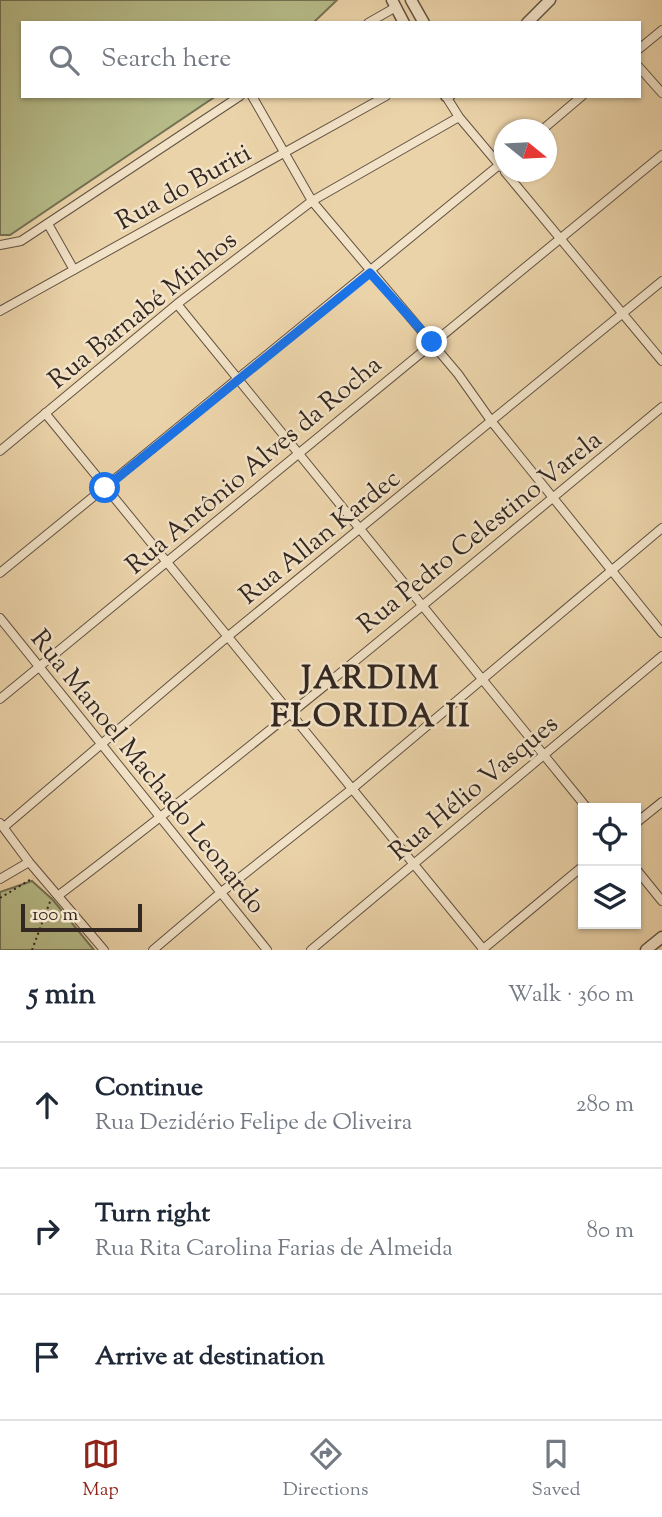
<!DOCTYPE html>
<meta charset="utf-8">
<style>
body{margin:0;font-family:"Sorts Mill Goudy",serif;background:#f2f2f3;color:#1f2937}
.controls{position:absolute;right:21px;bottom:21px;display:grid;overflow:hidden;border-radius:0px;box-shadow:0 2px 5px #0004}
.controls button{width:63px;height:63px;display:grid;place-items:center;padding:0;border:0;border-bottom:2px solid #e0e1e3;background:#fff;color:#1f2937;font:35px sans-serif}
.compass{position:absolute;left:494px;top:119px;width:63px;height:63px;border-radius:50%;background:#fff;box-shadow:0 2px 5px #0004;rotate:108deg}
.scale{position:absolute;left:21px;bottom:18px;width:121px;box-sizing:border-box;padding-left:7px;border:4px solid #322721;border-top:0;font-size:19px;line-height:24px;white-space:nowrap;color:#322721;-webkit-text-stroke:5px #f2e2c7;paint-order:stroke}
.stop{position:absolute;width:21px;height:21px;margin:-16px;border:5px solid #1a73e8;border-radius:50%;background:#fff}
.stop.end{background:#1a73e8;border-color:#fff;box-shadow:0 2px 7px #0008}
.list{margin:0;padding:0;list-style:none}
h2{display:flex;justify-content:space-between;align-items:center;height:91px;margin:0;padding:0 28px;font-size:30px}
h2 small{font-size:23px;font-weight:400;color:#747a83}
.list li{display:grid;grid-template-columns:46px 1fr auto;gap:21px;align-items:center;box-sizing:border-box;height:126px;padding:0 28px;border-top:2px solid #e0e1e3}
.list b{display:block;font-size:26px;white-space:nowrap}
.list p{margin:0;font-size:23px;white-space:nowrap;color:#747a83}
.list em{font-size:23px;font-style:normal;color:#747a83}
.icon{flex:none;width:38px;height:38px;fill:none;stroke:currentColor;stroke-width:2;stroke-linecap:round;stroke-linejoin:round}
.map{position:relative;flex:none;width:662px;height:950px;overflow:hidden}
.search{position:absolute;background:#fff;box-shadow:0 2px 5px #0004;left:21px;right:21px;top:21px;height:77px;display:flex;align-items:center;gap:18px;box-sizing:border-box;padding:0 24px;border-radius:0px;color:#747a83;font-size:26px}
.sheet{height:469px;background:#fff}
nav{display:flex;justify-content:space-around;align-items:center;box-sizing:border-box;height:98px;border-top:2px solid #e0e1e3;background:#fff;font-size:19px;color:#747a83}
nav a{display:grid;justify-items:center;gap:4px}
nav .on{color:#8f2418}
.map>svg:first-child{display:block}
</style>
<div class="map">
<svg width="662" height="950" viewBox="0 0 662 950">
<rect width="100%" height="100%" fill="#ebd3a9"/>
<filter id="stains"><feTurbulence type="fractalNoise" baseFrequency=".00286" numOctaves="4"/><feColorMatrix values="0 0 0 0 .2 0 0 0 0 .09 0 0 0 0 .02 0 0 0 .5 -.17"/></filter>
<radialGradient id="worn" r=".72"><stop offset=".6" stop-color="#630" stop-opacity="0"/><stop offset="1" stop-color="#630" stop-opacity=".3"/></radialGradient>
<path fill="#b6bc89" stroke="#747255" stroke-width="2" d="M0,0H337L313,23H23V96H216L10,235H0Z
M32,881L53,900L94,950H0V892Z"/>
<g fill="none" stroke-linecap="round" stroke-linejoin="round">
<defs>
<path id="minor" d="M368,23L396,7
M639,49L662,30
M639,67L662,93
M252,96L312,201L458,374L492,422L662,633
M447,98L459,117L501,167
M542,130L582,96
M505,172L662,361
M48,224L74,270
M0,245L21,241L240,96
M177,304L587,808
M0,311L386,96
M45,413L484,950
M0,451L177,304L312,201L459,117
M0,573L504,161
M0,618L267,950
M0,699L662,155
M0,823L29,862L104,950
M636,823L662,802
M4,827L226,638L662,281
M636,869L662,901
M0,879L29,862
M59,895C265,739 463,572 662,407
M153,950L219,894L352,789L662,528
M311,950L662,656
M482,950L583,866"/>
<path id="tertiary" d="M392,0L404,23
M411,0L424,23
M527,23L550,0
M446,96H449
M646,950L662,937"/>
</defs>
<use href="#minor" stroke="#605243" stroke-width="10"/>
<use href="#tertiary" stroke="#605243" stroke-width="13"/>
<path stroke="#322721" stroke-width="2" stroke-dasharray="2 3.5" stroke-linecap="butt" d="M0,898L33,878
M32,950L51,899"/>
<use href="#minor" stroke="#f2e2c7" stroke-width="8"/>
<use href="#tertiary" stroke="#f2e2c7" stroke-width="10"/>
</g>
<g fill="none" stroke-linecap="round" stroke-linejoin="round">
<path stroke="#1a73e8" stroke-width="9" d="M105,488L370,273L432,342"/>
</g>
<g text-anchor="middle" stroke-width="5" stroke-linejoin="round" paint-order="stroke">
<g font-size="26" fill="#322721" stroke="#f2e2c7">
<text transform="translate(183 186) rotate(-29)" y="9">Rua do Buriti</text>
<text transform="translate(142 309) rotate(-39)" y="9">Rua Barnabé Minhos</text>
<text transform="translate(253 464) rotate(-40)" y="9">Rua Antônio Alves da Rocha</text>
<text transform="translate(479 531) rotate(-39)" y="9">Rua Pedro Celestino Varela</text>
<text transform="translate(319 536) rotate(-39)" y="9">Rua Allan Kardec</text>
<text transform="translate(149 771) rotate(51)" y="9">Rua Manoel Machado Leonardo</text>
<text transform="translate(473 787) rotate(-40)" y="9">Rua Hélio Vasques</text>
</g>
<g font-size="33" font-weight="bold" letter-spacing="2" fill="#322721" stroke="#f2e2c7">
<text x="371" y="688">JARDIM<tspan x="371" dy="38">FLORIDA II</tspan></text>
</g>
</g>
<rect width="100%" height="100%" filter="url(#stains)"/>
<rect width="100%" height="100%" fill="url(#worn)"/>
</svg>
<div class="controls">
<button><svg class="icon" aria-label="locate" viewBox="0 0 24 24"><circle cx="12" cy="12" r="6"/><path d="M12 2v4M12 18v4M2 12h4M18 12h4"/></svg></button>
<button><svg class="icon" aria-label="layers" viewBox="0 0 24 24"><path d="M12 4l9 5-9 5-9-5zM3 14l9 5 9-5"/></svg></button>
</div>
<svg class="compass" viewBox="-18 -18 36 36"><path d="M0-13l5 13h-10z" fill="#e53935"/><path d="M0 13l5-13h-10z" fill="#747a83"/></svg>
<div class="scale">100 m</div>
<div class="stop" style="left:105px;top:488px"></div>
<div class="stop end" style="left:432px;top:342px"></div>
<div class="search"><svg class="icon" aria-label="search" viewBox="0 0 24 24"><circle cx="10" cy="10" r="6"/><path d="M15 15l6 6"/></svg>Search here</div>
</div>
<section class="sheet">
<h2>5 min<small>Walk · 360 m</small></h2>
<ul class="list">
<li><svg class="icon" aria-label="ahead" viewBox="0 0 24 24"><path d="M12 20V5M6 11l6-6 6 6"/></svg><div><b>Continue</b><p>Rua Dezidério Felipe de Oliveira</p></div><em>280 m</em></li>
<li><svg class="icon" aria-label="right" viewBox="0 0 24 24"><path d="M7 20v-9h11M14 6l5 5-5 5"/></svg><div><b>Turn right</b><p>Rua Rita Carolina Farias de Almeida</p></div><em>80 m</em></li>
<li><svg class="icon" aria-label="arrive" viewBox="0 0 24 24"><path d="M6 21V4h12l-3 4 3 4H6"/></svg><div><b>Arrive at destination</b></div></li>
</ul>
</section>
<nav>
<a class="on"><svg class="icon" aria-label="map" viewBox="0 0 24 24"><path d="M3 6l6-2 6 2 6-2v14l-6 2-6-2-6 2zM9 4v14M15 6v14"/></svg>Map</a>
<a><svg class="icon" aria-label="directions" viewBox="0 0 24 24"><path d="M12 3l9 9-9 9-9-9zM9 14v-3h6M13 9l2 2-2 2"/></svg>Directions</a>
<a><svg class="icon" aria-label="saved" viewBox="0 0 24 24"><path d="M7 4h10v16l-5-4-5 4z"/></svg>Saved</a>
</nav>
